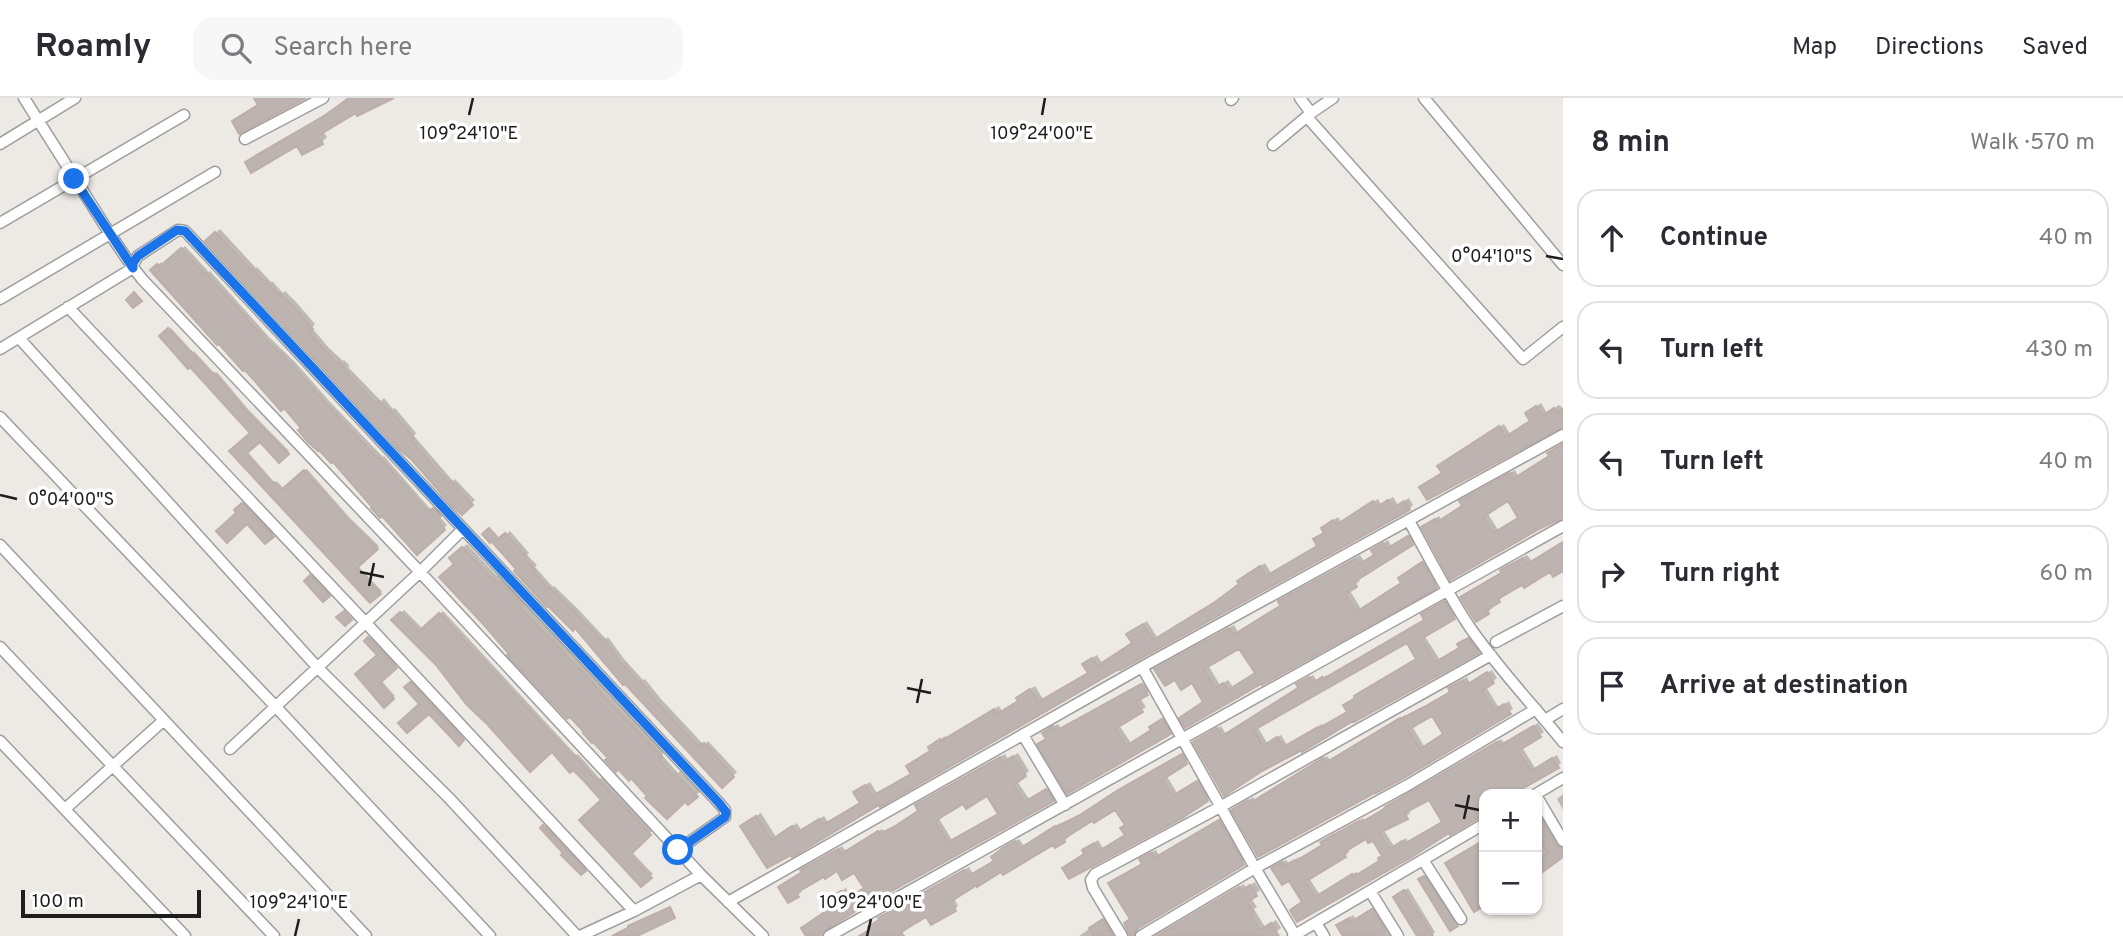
<!DOCTYPE html>
<meta charset="utf-8">
<style>
body{margin:0;font-family:Overpass,sans-serif;background:#f7f7f7;color:#2b2b33}
.controls{position:absolute;right:21px;bottom:21px;display:grid;overflow:hidden;border-radius:14px;box-shadow:0 2px 5px #0004}
.controls button{width:63px;height:63px;display:grid;place-items:center;padding:0;border:0;border-bottom:2px solid #e1e1e2;background:#fff;color:#2b2b33;font:35px sans-serif}
.scale{position:absolute;left:21px;bottom:18px;width:180px;box-sizing:border-box;padding-left:7px;border:4px solid #1d1d1d;border-top:0;font-size:19px;line-height:24px;white-space:nowrap;color:#1d1d1d;-webkit-text-stroke:5px #fff;paint-order:stroke}
.stop{position:absolute;width:21px;height:21px;margin:-16px;border:5px solid #1a73e8;border-radius:50%;background:#fff}
.stop.end{background:#1a73e8;border-color:#fff;box-shadow:0 2px 7px #0008}
.list{margin:0;padding:0;list-style:none}
h2{display:flex;justify-content:space-between;align-items:center;height:91px;margin:0;padding:0 28px;font-size:30px}
h2 small{font-size:23px;font-weight:400;color:#7c7c81}
.list li{display:grid;grid-template-columns:46px 1fr auto;gap:21px;align-items:center;box-sizing:border-box;height:98px;margin:0 14px 14px;padding:0 14px;border:2px solid #e1e1e2;border-radius:21px}
.list b{display:block;font-size:26px;white-space:nowrap}
.list em{font-size:23px;font-style:normal;color:#7c7c81}
.icon{flex:none;width:38px;height:38px;fill:none;stroke:currentColor;stroke-width:2;stroke-linecap:round;stroke-linejoin:round}
.map{position:relative;flex:none;width:1563px;height:838px;overflow:hidden}
header{display:flex;align-items:center;gap:42px;box-sizing:border-box;height:98px;padding:0 35px;background:#fff;border-bottom:2px solid #e1e1e2}
header strong{font-size:33px}
nav{display:flex;gap:38px;margin-inline-start:auto;font-size:24px}
.search{width:490px;height:63px;background:#f7f7f7;display:flex;align-items:center;gap:18px;box-sizing:border-box;padding:0 24px;border-radius:21px;color:#7c7c81;font-size:26px}
main{display:flex}
aside{flex:1;background:#fff}
.map>svg:first-child{display:block}
</style>
<header>
<strong>Roamly</strong>
<div class="search"><svg class="icon" aria-label="search" viewBox="0 0 24 24"><circle cx="10" cy="10" r="6"/><path d="M15 15l6 6"/></svg>Search here</div>
<nav><a>Map</a><a>Directions</a><a>Saved</a></nav>
</header>
<main>
<div class="map">
<svg width="1563" height="838" viewBox="0 0 1563 838">
<rect width="100%" height="100%" fill="#ede9e4"/>
<path fill="#0003" fill-rule="evenodd" d="M347,0H388L357,13L323,33L327,39L322,44L298,46L247,65L252,59L331,13Z
M220,131L256,170L257,169L271,184L272,183L283,195L285,193L296,204L315,226L312,230L329,250L343,263L344,262L350,268L348,269L381,303L384,300L393,311L395,310L416,335L414,338L453,383L455,381L475,402L462,414L207,143Z
M185,148L209,174L210,173L269,239L295,264L331,305L383,359L384,358L432,413L437,408L442,414L439,418L447,427L417,455L304,329L152,172L161,164L163,167Z
M171,230L193,254L194,253L215,276L217,274L248,311L289,353L279,362L260,342L247,353L275,385L277,383L284,391L307,371L350,420L379,448L357,467L382,493L371,503L231,353L252,334L162,238Z
M1541,305L1547,315L1559,307L1563,310V328L1425,385L1443,374L1444,364L1504,326L1510,336L1532,322L1527,315Z
M1563,345V419H1559L1451,480L1428,425L1439,418L1441,421L1464,407L1461,403L1466,399L1515,372L1518,378L1550,358L1549,355L1553,351ZM1508,401L1519,419L1498,432L1487,414Z
M1393,399L1398,407L1409,400L1413,407L1409,411L768,767L747,724L761,715L776,739L797,725L801,732L824,718L828,724L861,704L860,690L870,684L877,695L912,675L908,668L932,652L930,649L945,638L946,640L999,608L1002,613L1020,602L1019,600L1023,596L1035,588L1043,601L1089,574V562L1097,557L1102,565L1134,545L1129,536L1147,523L1157,539L1221,500L1241,485L1244,479L1265,465L1271,475L1319,447L1315,442L1326,434L1328,426L1338,419L1341,424L1378,401L1381,406Z
M246,403L275,434L265,444L236,413Z
M510,433L529,455L527,457L537,467L535,469L553,489L554,488L578,511L606,541L608,539L624,561L643,582L645,581L661,601L704,647L708,643L737,674L722,688L575,528L496,445Z
M1413,435L1417,442L1412,446L1358,480L1360,483L1349,491L1361,511L1403,484L1400,480L1404,475L1427,461L1440,484L1435,488L1263,585L1205,603L1192,583L1176,580L1157,571L1161,567L1234,527L1238,534L1282,507L1280,503L1284,499L1360,457L1364,463L1376,456L1373,452L1388,442L1391,448ZM1240,548L1256,575L1233,589L1228,582L1220,587L1208,567Z
M1563,443V471L1550,472L1523,484L1503,497L1499,503L1490,508L1492,510L1488,514L1476,521L1503,474L1502,473L1506,468L1527,457L1532,463Z
M467,446L497,478L498,477L504,483L507,481L525,501L523,503L541,524L558,539L584,569L585,567L608,595L665,653L662,657L678,675L680,673L701,693L688,705L685,702L650,698L610,660L451,460Z
M314,475L331,494L323,502L306,483Z
M1448,501L1458,516L1424,537L1440,562L1461,549L1463,543L1472,537L1481,550L1478,553L1262,672L1195,644L1221,628L1226,636L1299,589L1298,587L1302,583L1313,577L1317,583L1327,577V578L1426,521L1427,513ZM1407,543L1418,560L1349,613L1323,628L1322,626L1287,647L1281,637L1267,645L1257,628Z
M404,512L423,531L443,513L576,657L578,656L600,681L602,679L652,733L631,753L653,776L641,787L603,702L573,670L552,652L423,551L396,519Z
M372,538L398,566L381,582L395,598L384,608L357,577L379,557L366,543Z
M1492,572L1497,580L1486,589L1499,610L1509,603L1513,611L1403,679L1233,712L1253,699L1255,702L1327,658L1330,662L1405,617L1406,618L1430,606L1451,593L1450,591L1454,587L1467,579L1470,585ZM1432,615L1445,636L1424,648L1412,628Z
M414,581L467,638L459,645L406,589Z
M1146,583L1151,592L1140,600L1146,609L1119,627L1131,645L1153,631L1155,625L1167,618L1174,631L1068,693L1040,646L1047,640L1048,631L1058,626L1061,630Z
M1538,625L1544,634L1522,649L1535,670L1557,657L1561,665L1557,669L1512,696H1484V716L1451,734L1450,732L1298,822L1304,803L1289,780L1274,770L1278,766L1286,762L1289,766L1299,759L1300,761L1324,746L1322,744L1326,740L1363,720L1365,723L1391,705L1501,641L1504,645ZM1429,700L1443,723L1408,744L1406,740L1394,748L1383,731L1406,719L1410,715L1408,711ZM1366,739L1373,741L1383,757L1381,762L1358,776L1356,774L1320,797L1309,780L1345,758L1349,754L1347,751Z
M1186,653L1190,660L1166,677L1177,695L1201,680L1211,698L1207,702L1064,770L1086,755L1084,752L1098,742L1103,750L1126,736L1127,726L1116,709L1093,720L1067,737L1068,739L1064,743L1053,744L954,800L958,808L955,811L926,816L905,830L906,832L898,838H859L871,830L884,816L969,769L973,776L995,762L998,755L1010,746L1019,741L1024,748L1060,725L1061,727L1086,714L1124,689Z
M1018,655L1029,673L1017,683L1029,701L1051,689L1057,698L1053,702L827,828L824,832L827,838H808L803,831L837,807L836,796L846,790L851,798L865,790L854,772L837,771L824,776L800,791L802,793L798,797L784,785L803,773L806,768L842,748L846,753L882,731L884,733L898,726L920,712L917,707L921,704L1005,656L1008,661ZM988,696L999,715L952,742L938,719L963,703Z
M1563,696V712L1557,701Z
M1539,708L1563,745V757L1537,776V709Z
M1224,719L1248,761L1138,829L1139,838H1131L1132,820L1110,786L1143,765L1141,762L1145,757L1156,752L1159,757Z
M548,725L588,769L581,775L542,731Z
M1427,777L1459,824L1457,827L1423,779Z
M1255,784L1260,792L1251,800L1257,809L1254,811L1265,829L1276,822L1281,830L1271,838H1156L1244,786L1246,790Z
M1408,790L1435,834L1431,838H1418L1395,799Z
M1376,808L1395,838H1345L1339,828L1343,824L1353,817L1356,821Z
M1108,818L1120,838H1079Z"/>
<path fill="#bdb4b1" stroke="#beaea8" stroke-width="2" fill-rule="evenodd" d="M254,0H306L239,36L232,23L258,7Z
M349,0H394L357,18L356,15L326,33L318,38L323,46L302,57L297,48L251,75L245,64L324,18Z
M215,134L251,172L252,171L266,186L268,185L279,197L280,196L292,207L313,231L309,235L326,253L338,266L340,265L347,273L346,274L376,306L379,303L389,313L390,312L414,340L411,342L448,385L451,383L473,407L462,417L452,408L412,362L400,352L205,143Z
M181,150L205,176L206,175L266,242L292,267L328,308L378,361L380,360L428,414L433,410L441,418L437,422L445,432L417,457L382,418L380,420L371,410L372,409L333,364L331,365L319,352L318,353L307,343L298,332L301,330L284,310L281,313L245,272L243,273L219,246L217,247L150,172L157,166L159,169Z
M134,194L142,203L133,210L126,202Z
M168,230L190,255L191,254L212,276L214,275L246,313L289,356L279,365L260,344L246,356L272,385L274,384L281,392L304,372L348,422L378,451L357,470L381,496L370,505L229,353L250,335L190,269L188,271L159,238Z
M1536,308L1542,318L1554,310L1557,315L1563,311V329L1427,402L1419,389L1442,375L1437,368L1499,328L1505,339L1530,323L1525,315Z
M1563,346V420L1541,430L1450,482L1421,429L1435,421L1437,424L1462,408L1459,403L1510,375L1513,381L1549,358L1547,355ZM1508,403L1518,420L1493,435L1483,419Z
M1388,402L1393,410L1404,403L1410,412L1120,572L1119,571L880,709L879,707L792,759L791,757L767,770L740,728L756,718L771,742L792,728L796,735L819,721L823,727L860,705L853,694L865,687L872,698L911,676L906,668L930,653L928,649L940,641L941,643L994,611L997,616L1018,603L1016,600L1030,591L1038,604L1088,575L1082,566L1092,560L1097,568L1132,545L1126,536L1143,526L1153,542L1215,504L1239,486L1237,483L1260,468L1266,478L1317,448L1313,441L1324,435L1321,430L1333,422L1336,427L1373,403L1377,409Z
M242,405L274,439L265,446L247,426L227,445L216,433L236,415L234,412Z
M489,430L497,439L490,445L482,436Z
M505,435L527,459L525,461L535,472L533,473L549,491L550,490L575,514L602,543L604,541L621,565L639,584L640,583L657,605L699,649L704,645L734,679L722,690L625,586L623,587L575,530L573,533L548,508L547,509L514,473L516,471L493,445Z
M1408,438L1413,447L1354,484L1357,489L1345,496L1356,514L1401,485L1398,480L1422,464L1437,490L1262,587L1261,586L1185,630L1179,620L1203,604L1192,585L1181,592L1175,582L1165,588L1154,571L1229,530L1233,537L1280,508L1278,503L1355,461L1359,466L1374,457L1371,452L1383,445L1386,451ZM1239,551L1255,575L1228,592L1223,585L1215,590L1204,571Z
M1563,444V473L1553,479L1550,474L1524,490L1522,487L1498,501L1500,504L1487,512L1489,516L1476,524L1460,499L1501,475L1500,472L1523,460L1527,466Z
M462,449L492,481L493,480L499,486L502,484L523,506L520,509L537,528L552,543L553,542L578,571L580,570L604,599L662,658L659,662L673,678L675,676L698,699L688,707L685,704L667,721L645,700L647,698L631,680L629,683L618,671L616,674L605,662L608,660L593,644L592,645L583,635L584,634L570,619L567,621L507,557L509,556L485,528L439,479L454,466L449,460Z
M310,477L330,498L323,504L304,483Z
M1444,503L1455,521L1421,541L1435,564L1459,550L1457,546L1468,540L1479,555L1354,624L1353,623L1302,654V652L1262,673L1224,698L1193,644L1217,630L1222,638L1298,590L1296,586L1309,579L1313,585L1322,579L1323,581L1424,522L1421,516ZM1407,545L1416,561L1354,598L1355,600L1343,607L1347,614L1319,630L1318,629L1283,649L1277,639L1263,648L1254,632Z
M344,513L352,522L345,528L336,519Z
M400,514L419,533L439,515L573,659L574,657L596,682L598,681L621,706L622,705L651,737L630,757L652,780L641,789L579,722L601,702L585,684L573,672L570,675L552,654L530,674L487,626L467,607L436,567L391,522Z
M368,539L397,570L380,585L394,601L384,610L355,576L377,557L364,543Z
M1487,574L1494,585L1482,593L1494,612L1504,606L1511,616L1404,680L1376,695V694L1258,759L1231,712L1248,702L1250,705L1323,660L1325,665L1400,620L1401,621L1424,609L1450,594L1448,590L1463,582L1466,587ZM1432,618L1443,636L1420,651L1408,632Z
M410,584L464,642L459,648L429,616L407,635L398,625L419,606L404,589Z
M1141,586L1148,597L1136,604L1143,614L1115,631L1126,648L1151,632L1149,629L1162,621L1171,636L1067,696L1037,646L1046,641L1042,635L1053,628L1056,633Z
M1533,628L1541,639L1518,653L1531,673L1552,660L1559,670L1513,696H1484V717L1450,737L1449,735L1412,759L1297,824L1290,812L1302,804L1289,783L1282,787L1271,770L1282,764L1284,768L1295,762L1296,763L1322,747L1320,744L1359,723L1360,725L1386,710L1385,709L1497,644L1499,648ZM1429,702L1442,724L1404,746L1402,743L1389,751L1379,735L1408,721L1404,715ZM1366,741L1368,745L1373,743L1382,758L1378,760L1379,763L1353,779L1352,776L1315,799L1305,784L1346,759L1343,755Z
M1182,656L1187,666L1162,682L1172,698L1197,683L1208,703L1181,721L1069,781L1062,770L1084,756L1082,752L1094,745L1099,753L1125,737L1120,730L1125,727L1115,712L1094,725L1092,723L1073,735L1064,741L1065,744L1055,750L1053,747L1003,777L1001,774L977,789V787L950,804L956,813L931,827L926,819L901,834L904,838H859L869,832L868,829L879,822L878,820L964,772L968,778L994,763L991,759L1004,749L1015,743L1019,751L1055,728L1056,729L1080,717L1118,692Z
M1013,658L1026,678L1014,687L1024,704L1046,691L1054,703L856,813L816,838H806L801,830L835,807L830,800L841,793L846,801L864,790L854,775L842,782L837,773L825,781L824,779L796,795L799,799L788,805L778,789L802,774L800,772L838,751L841,756L878,733L879,736L892,730L918,713L915,707L1000,659L1003,664ZM987,698L998,716L948,744L935,723L963,706L966,711Z
M1537,714L1556,747L1563,752V759L1537,778V763L1548,755L1537,735Z
M1219,722L1244,767L1137,831L1133,838H1130L1124,825L1130,821L1108,785L1142,766L1139,761L1151,755L1154,760Z
M543,727L586,773L581,777L561,757L563,755L540,730Z
M1484,742V808L1474,814L1445,765Z
M1424,778L1458,828L1450,833L1418,781Z
M1250,787L1257,798L1247,804L1253,814L1250,816L1260,832L1271,825L1279,838H1156L1239,789L1241,793Z
M1404,792L1433,838H1417L1393,799Z
M670,809L675,820L637,838H612L628,830V828Z
M1372,811L1386,834L1379,838H1343L1336,827L1349,820L1351,824Z
M1103,821L1113,838H1094L1089,830Z"/>
<g fill="none" stroke-linecap="round" stroke-linejoin="round">
<defs>
<path id="minor" d="M1300,0L1311,15L1333,0
M1424,0L1563,167
M1231,2L1233,0
M1307,19L1523,261L1563,229
M245,41L323,0
M0,46L75,0
M1273,47L1311,15
M0,125L184,17
M0,201L215,74
M68,209L365,524L634,813
M19,240L318,570L449,700L577,838
M0,251L133,170L110,136L24,0
M0,319L275,608L490,838
M1409,423C1429,459 1448,497 1471,531C1499,571 1532,606 1563,644
M0,447L366,838
M1496,544L1563,508
M0,549L274,838
M1142,569L1255,770L1295,837
M1545,622L1563,611
M1023,637L1065,707
M0,643L185,838
M230,651L420,474L463,431
M1536,696L1563,680
M1537,699L1563,743
M65,711L164,622
M678,752L725,719V712L719,705L185,133L178,132L138,158L132,168L142,181L420,474L701,777L763,838
M1423,762L1461,821
M1370,793L1398,838
M728,804L1142,569L1563,337
M1316,825L1324,838
M580,838L634,813L701,777
M829,838L1563,428
M1122,838L1093,790L1091,782L1095,776L1220,709L1491,557
M1141,838L1255,770L1408,687L1536,611
M1293,838L1484,726"/>
</defs>
<use href="#minor" stroke="#9e9e9e" stroke-width="13"/>
<use href="#minor" stroke="#fff" stroke-width="10"/>
</g>
<g fill="none" stroke-linecap="round" stroke-linejoin="round">
<path stroke="#1a73e8" stroke-width="9" d="M74,81L133,170V165L138,158L177,132L185,133L719,705L726,714L725,719L678,752"/>
</g>
<path fill="none" stroke="#1d1d1d" stroke-width="2.5" d="M469,17L473,0M1042,17L1045,0M1546,158L1563,161M0,397L17,401M360,474L384,479M369,488L374,465M907,590L931,595M917,605L922,581M1455,707L1479,712M1464,721L1469,697M295,838L299,821M867,838L871,821"/>
<g font-size="18" text-anchor="middle" fill="#1d1d1d" stroke="#fff" stroke-width="7" stroke-linejoin="round" paint-order="stroke">
<text x="469" y="41">109°24'10"E</text>
<text x="1042" y="41">109°24'00"E</text>
<text x="1492" y="164">0°04'10"S</text>
<text x="71" y="407">0°04'00"S</text>
<text x="299" y="810">109°24'10"E</text>
<text x="871" y="810">109°24'00"E</text>
</g>
</svg>
<div class="controls">
<button>+</button>
<button>−</button>
</div>
<div class="scale">100 m</div>
<div class="stop" style="left:678px;top:752px"></div>
<div class="stop end" style="left:74px;top:81px"></div>
</div>
<aside>
<h2>8 min<small>Walk · 570 m</small></h2>
<ul class="list">
<li><svg class="icon" aria-label="ahead" viewBox="0 0 24 24"><path d="M12 20V5M6 11l6-6 6 6"/></svg><div><b>Continue</b></div><em>40 m</em></li>
<li><svg class="icon" aria-label="left" viewBox="0 0 24 24"><path d="M17 20v-9H6M10 6l-5 5 5 5"/></svg><div><b>Turn left</b></div><em>430 m</em></li>
<li><svg class="icon" aria-label="left" viewBox="0 0 24 24"><path d="M17 20v-9H6M10 6l-5 5 5 5"/></svg><div><b>Turn left</b></div><em>40 m</em></li>
<li><svg class="icon" aria-label="right" viewBox="0 0 24 24"><path d="M7 20v-9h11M14 6l5 5-5 5"/></svg><div><b>Turn right</b></div><em>60 m</em></li>
<li><svg class="icon" aria-label="arrive" viewBox="0 0 24 24"><path d="M6 21V4h12l-3 4 3 4H6"/></svg><div><b>Arrive at destination</b></div></li>
</ul>
</aside>
</main>
